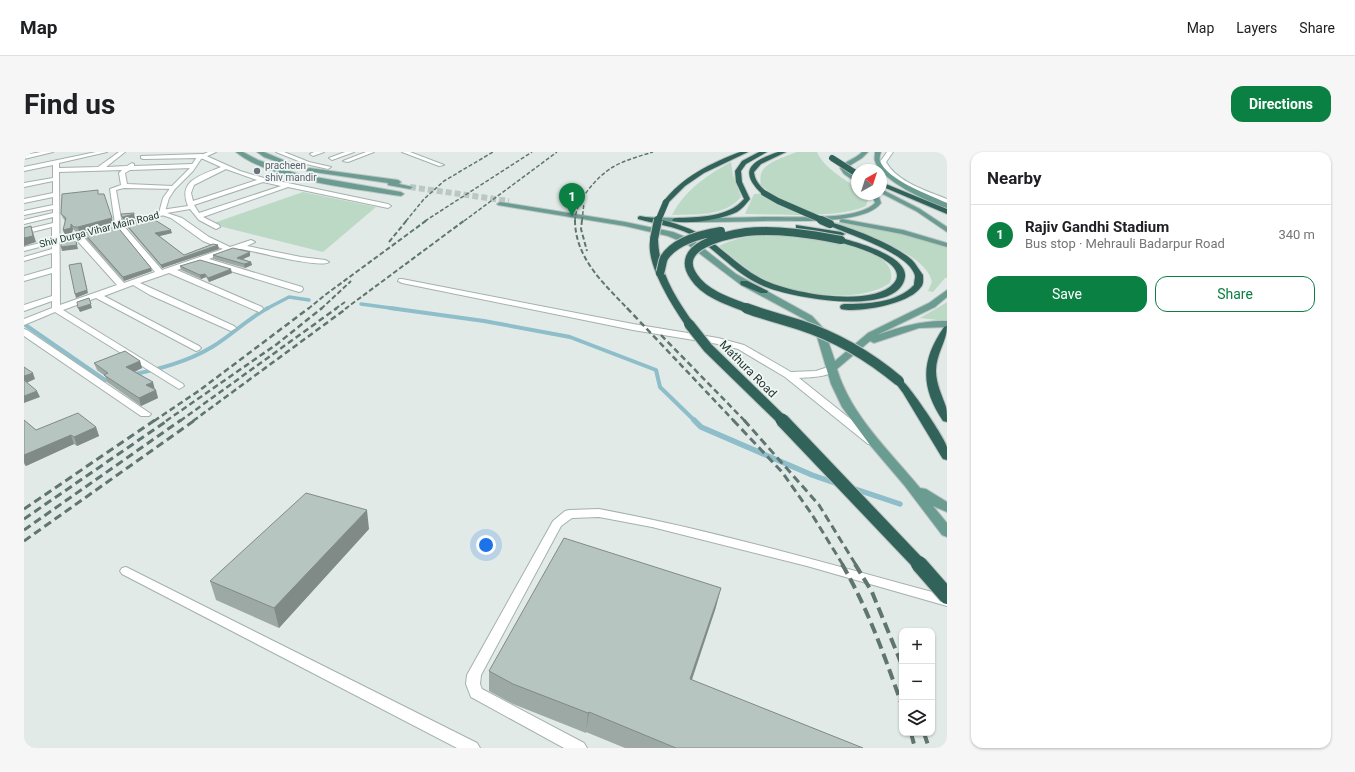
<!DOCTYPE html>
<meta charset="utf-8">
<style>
body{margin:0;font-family:Roboto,sans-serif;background:#f6f6f6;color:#202124}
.controls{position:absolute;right:12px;bottom:12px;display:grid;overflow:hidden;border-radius:8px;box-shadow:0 1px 3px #0004}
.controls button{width:36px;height:36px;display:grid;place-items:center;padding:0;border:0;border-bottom:1px solid #e0e0e0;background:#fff;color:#202124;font:20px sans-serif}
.compass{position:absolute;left:827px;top:12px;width:36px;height:36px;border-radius:50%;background:#fff;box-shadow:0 1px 3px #0004;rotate:39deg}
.you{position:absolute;left:462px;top:393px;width:14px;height:14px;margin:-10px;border:3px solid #fff;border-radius:50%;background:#1a73e8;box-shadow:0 0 0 6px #1a73e833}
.badge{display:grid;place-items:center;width:26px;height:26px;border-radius:50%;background:#0b8043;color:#fff;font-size:13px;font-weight:700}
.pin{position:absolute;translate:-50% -33px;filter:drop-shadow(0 1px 2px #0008)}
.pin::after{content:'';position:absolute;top:21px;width:14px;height:12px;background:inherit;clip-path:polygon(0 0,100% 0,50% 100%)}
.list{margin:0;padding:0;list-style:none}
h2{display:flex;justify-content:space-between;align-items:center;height:52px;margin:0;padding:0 16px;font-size:17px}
h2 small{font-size:13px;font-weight:400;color:#757577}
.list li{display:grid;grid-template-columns:26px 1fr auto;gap:12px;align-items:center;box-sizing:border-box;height:60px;padding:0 16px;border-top:1px solid #e0e0e0}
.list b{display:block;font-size:15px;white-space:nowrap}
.list p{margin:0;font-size:13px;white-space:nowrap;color:#757577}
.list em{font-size:13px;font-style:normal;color:#757577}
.actions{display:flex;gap:8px;padding:12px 16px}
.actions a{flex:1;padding:9px 0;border:1px solid #0b8043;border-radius:12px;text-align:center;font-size:14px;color:#0b8043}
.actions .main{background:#0b8043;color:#fff}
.icon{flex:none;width:22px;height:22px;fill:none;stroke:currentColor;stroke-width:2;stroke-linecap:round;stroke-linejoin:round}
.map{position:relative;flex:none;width:923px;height:596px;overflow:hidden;border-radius:12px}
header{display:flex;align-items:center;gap:24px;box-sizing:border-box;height:56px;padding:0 20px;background:#fff;border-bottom:1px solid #e0e0e0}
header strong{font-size:19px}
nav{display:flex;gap:22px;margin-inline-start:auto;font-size:14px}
.intro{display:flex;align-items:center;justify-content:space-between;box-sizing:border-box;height:96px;padding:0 24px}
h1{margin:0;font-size:28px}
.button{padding:10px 18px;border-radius:12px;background:#0b8043;color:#fff;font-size:14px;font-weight:700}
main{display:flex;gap:24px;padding:0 24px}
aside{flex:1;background:#fff;border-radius:12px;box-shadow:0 1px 3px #0004}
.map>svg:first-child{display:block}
</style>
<header>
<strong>Map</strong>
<nav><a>Map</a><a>Layers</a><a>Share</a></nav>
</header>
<div class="intro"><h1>Find us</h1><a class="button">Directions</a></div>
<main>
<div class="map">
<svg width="923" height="596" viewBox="0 0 923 596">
<rect width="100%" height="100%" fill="#e1eae7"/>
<path fill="#bcd9c5" d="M773,0H793C800,16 819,26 833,36V42H840L844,47L842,54C814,67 753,62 721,62L730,42L746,41L737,33C736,29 736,21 739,18C743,10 765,3 773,0Z
M707,10L709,23L717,45C701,65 671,62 648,63C661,38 683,23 707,10Z
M279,40L352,55L299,100L187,72Z
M809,70C848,74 886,83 923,95V126H921L909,140L904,139L908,130C902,100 835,81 809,70Z
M757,82C779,85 880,92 866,131C836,152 776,143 744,129C726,121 710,106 695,94C714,84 735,83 757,82Z
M923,150V169L896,166L920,152Z"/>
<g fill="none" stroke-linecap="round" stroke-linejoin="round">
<path stroke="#8ebeca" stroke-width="3.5" d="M337,152L374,157
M242,157L265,145L285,148"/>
<path stroke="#8ebeca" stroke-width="4" d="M366,156L460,169L546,185L632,218L636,235L671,269
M0,172L81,228L87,227
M107,223C135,217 163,210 188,195C208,183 223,167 244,156"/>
<path stroke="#8ebeca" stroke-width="5.5" d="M670,268L677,275L788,323L814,332
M828,336L876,352"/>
<path stroke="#bbc7c3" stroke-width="6" stroke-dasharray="6 3" stroke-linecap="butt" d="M386,35L485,49"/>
<defs>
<path id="lane" d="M575,357C693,379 808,413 923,444V454L783,414L628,375L575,365L548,366L537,374L457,523L456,532L458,537L560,591L563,596H540L447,545L442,532L443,523L529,369L541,359L545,358Z
M102,415L453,591L456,596H433L98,422L96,419L98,416Z"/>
<path id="street" d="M17,0H29L0,7V3Z
M72,0H83L35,11V16L74,15L95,0H101L82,15L103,14L108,11L110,12V14L169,12L172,14L169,16L106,18L101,21L103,32L149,34L151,35V37L100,36L92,38L98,72L138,118L199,97L179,89L147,66L135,62L137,58L164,54C153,28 178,23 197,15L177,6L119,7L117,6V4L178,2L216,19L240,26L364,52L367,54L364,56L264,35L179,65L195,73L196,75L192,77L175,68L166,57L143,61L158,66L185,85L206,95L227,88L231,90L223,94L277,105L301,108L305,110C297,117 231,99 217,97C210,96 192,104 185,107L278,135L279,137L278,139L275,140L177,110L153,118L238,155L239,157L235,160L145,121L116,131L210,174L212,176L207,179L126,143L109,133L80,144L175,194L177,196L175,198L172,199L72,146L39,158L159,232L160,234L155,237L31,160L0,173V167L28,156V149L0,159V153L28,144V121L0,129V124L28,116V101L0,109V105L28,97V75L0,82V78L29,71V65L0,72V68L29,61V57L0,63V59L29,53V45L0,51V47L29,41V29L0,35V31L29,26V13L0,19V15ZM202,17L233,28L169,49L167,41L170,33ZM98,18L95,21L97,33L86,37L91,72L131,120L100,131L56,81H50V85L93,133L36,153L35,20ZM239,30L257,34L175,61L170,53Z
M252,0H260L285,10L307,15L304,17L282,12Z
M290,0H300L289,4L286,2Z
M321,0H330L308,8L305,6Z
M342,0H350L324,10L319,9Z
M378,0H386L420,13L415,14Z
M375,127H378L609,172L694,186L720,193L767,220L792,219L807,214L811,215L812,217C804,226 786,225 775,226L854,289L852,292H844L761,225L714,197L694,192L609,178L378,131L374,129Z
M0,177L3,178L127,262L125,264H117L0,184Z"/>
<path id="secondary" d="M184,0H192L177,7L169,19L151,37L145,46L140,63L0,99V95L135,61L139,46L147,35L165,17L173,5Z
M863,0H869L862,10C873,30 903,39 923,47V51C902,45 867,30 856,10Z"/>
<path id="primary" d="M212,0H219L234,8L274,22L377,40L380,42L377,44C334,37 245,28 212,0Z
M233,0H240L278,16L273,17L240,5Z
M838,0H844L838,6L822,16L824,20L833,26V31L820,22L816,16C822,8 832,7 838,0Z
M851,0H857C856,3 855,7 856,9C863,28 906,43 923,51V56C904,50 856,28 851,9C850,7 851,3 851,0Z
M285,16L374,28L377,30L375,32L389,35L386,37L364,33V31L283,19L282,18Z
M857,37L896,57L923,75V80L892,59L857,41Z
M848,42H854L857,51C840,74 766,68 739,69C700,70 662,71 623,69L620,67L623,65C662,67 701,66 740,65C766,64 832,70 851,51Z
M476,50L601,70L649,80L669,88L712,122L788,164L800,177L811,209L844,181L905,151L923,138V145L911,155L853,183C876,175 898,168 923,169V175L895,176L850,191L846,189L813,217C827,264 866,299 896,336L902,337L923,350V360L909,354L923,371V385L918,383L880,333L846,293L818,255L807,232L791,178L782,168L717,133L663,92L644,84L601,74L474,53L473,52Z
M818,67L879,78L923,91V95L878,82L816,70V68Z"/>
<path id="highway" d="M716,0H724L680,21L661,34L644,51L639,50C658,25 687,11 716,0Z
M735,0H743L722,12L717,19L718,30L726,47C722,52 719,56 713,60C698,67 665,73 649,69L648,68L651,66C674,65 704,66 720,47L712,30L711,19L718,9Z
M754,0H762L737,12L730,20C731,30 737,34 743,41L738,42C713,18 728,9 754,0Z
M857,30L923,57V62L857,34Z
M616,64C635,67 655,71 672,80C695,92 712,113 736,126C762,141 848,157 870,131C887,110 827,93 814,90L813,88L817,86C832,90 884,104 881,125C875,167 760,145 735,132C709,120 691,96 666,82C650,74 631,72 614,67V65Z
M806,70C828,76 872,93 888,108C892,112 895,118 899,123C899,127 900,132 897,135C886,152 835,161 817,157L816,155L817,153L820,152C843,152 873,151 890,133C890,130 891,126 891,124C886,101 823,82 804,73V71Z
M772,73L817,80L821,82L817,84L775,77H772Z
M627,85H630L634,87C635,120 651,145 670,172L668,174H662C649,155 619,109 627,85Z
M717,129H723L744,139L743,141H737L717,133L716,131Z
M923,174C923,190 912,201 912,219C912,232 918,243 922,255C923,259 923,265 923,270L919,269C896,235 897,208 920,175Z
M875,226C882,228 921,286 923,295C923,299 923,304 923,308L919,307L917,304L879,241L870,229Z"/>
</defs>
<use href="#lane" stroke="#a4b1ae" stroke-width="2"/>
<use href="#street" stroke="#a4b1ae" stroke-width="2"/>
<use href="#secondary" stroke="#a1b5af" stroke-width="2"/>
<use href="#primary" stroke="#bdc4c2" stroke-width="2"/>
<use href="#highway" stroke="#bdc4c2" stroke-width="2"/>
<use href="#lane" fill="#fff" fill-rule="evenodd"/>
<use href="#street" fill="#fff" fill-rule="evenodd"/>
<use href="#secondary" fill="#fff" fill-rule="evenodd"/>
<use href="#primary" fill="#6a9c91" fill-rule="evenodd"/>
<use href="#highway" fill="#32635b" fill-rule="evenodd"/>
<path stroke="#5e7570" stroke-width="1.5" stroke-dasharray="4 2" stroke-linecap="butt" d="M382,69L400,47L420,29L469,0
M401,69L508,0
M440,69L533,0
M551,69C551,50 572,25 589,15C601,8 616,4 629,0
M558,69L560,51"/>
<path stroke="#5e7570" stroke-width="2" stroke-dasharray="5 2.5" stroke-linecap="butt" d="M551,68C551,106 580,132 604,157
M558,68L557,77L563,99
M365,90L383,68
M284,157L301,143L403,68
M297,157L327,129
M311,157L321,150
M321,157L441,68"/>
<path stroke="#5e7570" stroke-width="2.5" stroke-dasharray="6 3.5" stroke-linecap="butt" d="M603,156L710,269
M637,183L721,269
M130,269L176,238L285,156
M142,269L253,192L298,156
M156,269L313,156
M169,269L323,156"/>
<path stroke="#5e7570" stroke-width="3" stroke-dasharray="8 4.5" stroke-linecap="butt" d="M709,268L758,320L787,361L819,413
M720,268L795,353L832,413
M0,357L131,268
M0,367L144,268
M0,378L157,268
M0,389L171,268"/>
<path stroke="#5e7570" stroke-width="4" stroke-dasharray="11 5.5" stroke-linecap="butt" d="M818,412C845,459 860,503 878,553
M831,412L848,440L878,513
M887,581L891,596
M900,581L905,596"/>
<defs>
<path id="highway-bridge-far4" d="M808,6L833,22
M740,41L754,49L800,69
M634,69L642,50"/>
<path id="highway-bridge-far3" d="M797,68L806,72
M630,87L634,68
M636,121C638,116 638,110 640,106C651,88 678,82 697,79
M725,157C706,150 681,142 670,125C648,94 701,83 722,80C754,77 786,82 817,88"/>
<path id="highway-bridge-far2" d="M722,156C740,163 758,167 776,173C813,185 845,204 875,229
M665,172L684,196L759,269"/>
<path id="highway-bridge-far1" d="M758,268L896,413"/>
<path id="highway-bridge" d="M895,412L923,444"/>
</defs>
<use href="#highway-bridge-far4" stroke="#bdc4c2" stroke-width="7" stroke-linecap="butt"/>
<use href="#highway-bridge-far3" stroke="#bdc4c2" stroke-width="10" stroke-linecap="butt"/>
<use href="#highway-bridge-far2" stroke="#bdc4c2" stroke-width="12" stroke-linecap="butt"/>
<use href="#highway-bridge-far1" stroke="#bdc4c2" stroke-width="15" stroke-linecap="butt"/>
<use href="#highway-bridge" stroke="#bdc4c2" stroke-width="18" stroke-linecap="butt"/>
<use href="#highway-bridge-far4" stroke="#32635b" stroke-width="6"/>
<use href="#highway-bridge-far3" stroke="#32635b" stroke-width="8"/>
<use href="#highway-bridge-far2" stroke="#32635b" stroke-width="10"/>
<use href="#highway-bridge-far1" stroke="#32635b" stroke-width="13"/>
<use href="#highway-bridge" stroke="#32635b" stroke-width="16"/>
</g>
<path fill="#9da9a5" d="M75,42L89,71L55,80H52L49,77L48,81L41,83L39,78L41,69L39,66L37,62Z
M101,71L113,72L148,81L135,84L160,103L195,97L138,116L102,74Z
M60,81L128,119L100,129L61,85Z
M226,100V104L219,107L227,110L228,113L221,116L189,107V103Z
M156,114L208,121L185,130L182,125L177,127L157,118Z
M116,209L118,216L111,220L131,238L134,246L117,254L83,230L81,224L73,218L70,211Z
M0,268L12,278L72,275L75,284L53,294L50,292L2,314L0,312Z
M345,377L255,476L192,448L186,429Z
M692,455L668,528L839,596H601L562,580V581L489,552L465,539V519Z"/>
<path fill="#808a86" d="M110,62L111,66L99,69L98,65Z
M88,66L89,71L55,80L54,75Z
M47,72L49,77L48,81L41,83L39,78Z
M7,74L12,90L0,94V86Z
M147,78L148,81L132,85L131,81Z
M51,86L54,97L38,99L37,95Z
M194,93L195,97L138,116L137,113Z
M226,100V104L214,109L213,106Z
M227,110L228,113L221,116L220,112Z
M57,111L64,141L52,146L51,142Z
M127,116L128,119L100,129L99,125Z
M207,117L208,121L185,130L184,126Z
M181,122L182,125L177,127L176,123Z
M65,146L68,156L56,160L54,156Z
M116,209L118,216L105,222L102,215Z
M9,221L11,227L0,232V224Z
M129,230L131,238L122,233Z
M132,238L134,246L117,254L115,246Z
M13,239L16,245L0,251V244Z
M72,275L75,284L53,294L50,285Z
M47,283L50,292L2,314L0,310V303Z
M343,358L345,377L255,476L250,456Z
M697,436L692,455L661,547L666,527Z
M565,560L562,580V581L564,561Z"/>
<path fill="#b7c5c0" stroke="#808a86" d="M74,38V42H80L88,66L54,75H50L47,72V76L39,78L42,66L37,62L38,42Z
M110,61V62L98,65L97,62Z
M112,68L113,72L131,68L147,78L131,81L160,103L189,92L194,93L137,113L101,71Z
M92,73L127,116L99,125L60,81Z
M7,74L9,84L0,86V76Z
M49,84L51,86L53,93L37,95L38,87Z
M209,96L226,100L213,106L227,110L220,112L189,103Z
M176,108L207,117L184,126L181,122L176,123L156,114Z
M57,111L63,138L51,142L45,113Z
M65,146L67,152L54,156L53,150Z
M101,199L116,209L102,215L129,230L122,233L132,238L115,246L80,223L84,221L70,211Z
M0,215L9,221L0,224Z
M0,228L13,239L0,244Z
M54,261L72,275L50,285L47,283L0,303V268L12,278Z
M282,341L343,358L250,456L186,429Z
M540,386L697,436L666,527L839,596H652L565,560L564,561L489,532L465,519Z"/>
<circle fill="#6b7280" stroke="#f1f7f4" stroke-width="1.5" cx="233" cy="19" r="4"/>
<g text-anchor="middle" stroke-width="3.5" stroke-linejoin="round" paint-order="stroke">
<g font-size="10" fill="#5b616d" stroke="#f1f7f4" text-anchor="start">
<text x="241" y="17">pracheen<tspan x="241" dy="12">shiv mandir</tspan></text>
</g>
<g font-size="10" fill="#233934" stroke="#f1f7f4">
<text transform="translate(75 77) rotate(-14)" y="4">Shiv Durga Vihar Main Road</text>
</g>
<g font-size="12" fill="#233934" stroke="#f1f7f4">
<text transform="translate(724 217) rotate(45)" y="4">Mathura Road</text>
</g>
</g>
</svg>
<div class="controls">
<button>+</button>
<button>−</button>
<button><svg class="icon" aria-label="layers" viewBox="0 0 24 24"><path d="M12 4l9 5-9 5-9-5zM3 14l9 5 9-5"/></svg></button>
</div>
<svg class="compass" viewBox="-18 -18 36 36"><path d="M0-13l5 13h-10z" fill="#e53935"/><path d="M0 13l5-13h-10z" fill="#757577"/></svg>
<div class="you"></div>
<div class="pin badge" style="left:548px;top:64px">1</div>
</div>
<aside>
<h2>Nearby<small></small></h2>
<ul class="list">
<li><span class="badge">1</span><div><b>Rajiv Gandhi Stadium</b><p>Bus stop · Mehrauli Badarpur Road</p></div><em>340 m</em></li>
</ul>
<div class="actions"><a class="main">Save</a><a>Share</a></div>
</aside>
</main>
